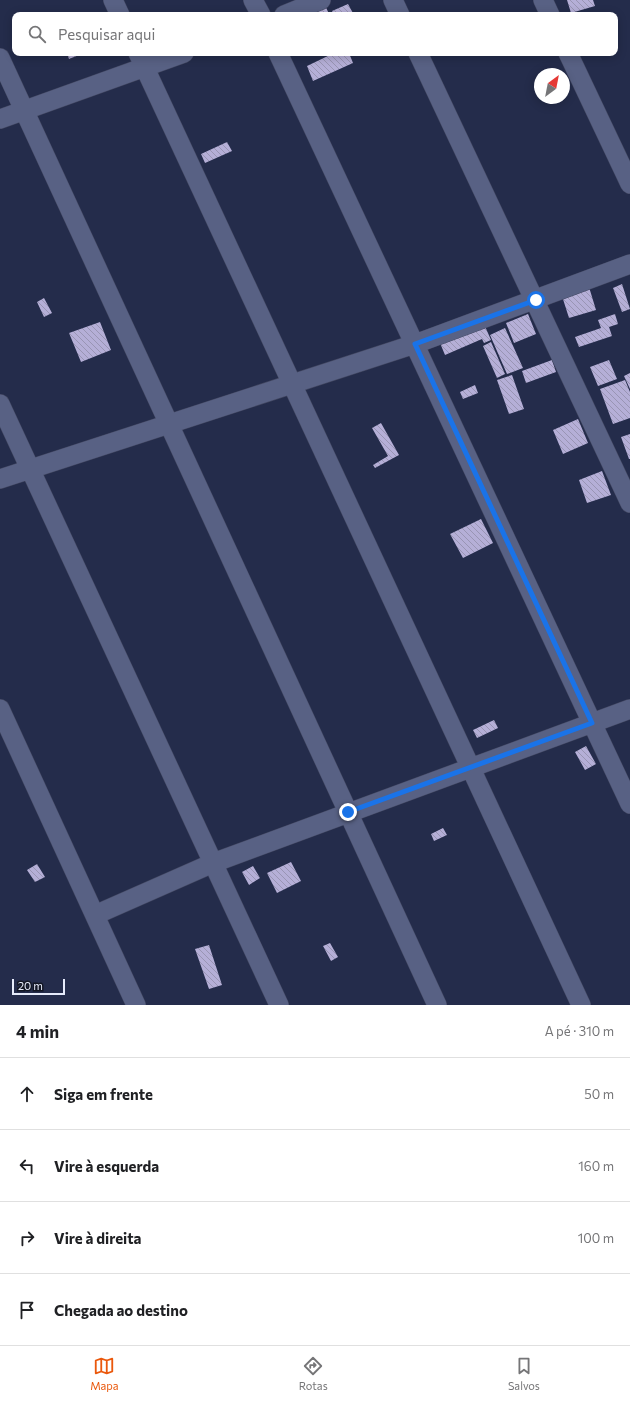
<!DOCTYPE html>
<html lang="pt">
<meta charset="utf-8">
<style>
body{margin:0;font-family:Commissioner,sans-serif;background:#f2f2f2;color:#202124}
.compass{position:absolute;left:534px;top:68px;width:36px;height:36px;border-radius:50%;background:#fff;box-shadow:0 2px 10px #0003;rotate:32deg}
.scale{position:absolute;left:12px;bottom:10px;width:53px;box-sizing:border-box;padding-left:4px;border:2px solid #e6ebfb;border-top:0;font-size:11px;line-height:14px;white-space:nowrap;color:#e6ebfb;-webkit-text-stroke:3px #121623;paint-order:stroke}
.stop{position:absolute;width:12px;height:12px;margin:-9px;border:3px solid #1a73e8;border-radius:50%;background:#fff}
.stop.end{background:#1a73e8;border-color:#fff;box-shadow:0 1px 4px #0008}
.list{margin:0;padding:0;list-style:none}
h2{display:flex;justify-content:space-between;align-items:center;height:52px;margin:0;padding:0 16px;font-size:17px}
h2 small{font-size:13px;font-weight:400;color:#757577}
.list li{display:grid;grid-template-columns:26px 1fr auto;gap:12px;align-items:center;box-sizing:border-box;height:72px;padding:0 16px;border-top:1px solid #e0e0e0}
.list b{display:block;font-size:15px;white-space:nowrap}
.list em{font-size:13px;font-style:normal;color:#757577}
.icon{flex:none;width:22px;height:22px;fill:none;stroke:currentColor;stroke-width:2;stroke-linecap:round;stroke-linejoin:round}
.map{position:relative;flex:none;width:630px;height:1005px;overflow:hidden}
.search{position:absolute;background:#fff;box-shadow:0 2px 10px #0003;left:12px;right:12px;top:12px;height:44px;display:flex;align-items:center;gap:10px;box-sizing:border-box;padding:0 14px;border-radius:8px;color:#757577;font-size:15px}
.sheet{height:340px;background:#fff}
nav{display:flex;justify-content:space-around;align-items:center;box-sizing:border-box;height:56px;border-top:1px solid #e0e0e0;background:#fff;font-size:11px;color:#757577}
nav a{display:grid;justify-items:center;gap:2px}
nav .on{color:#ea580c}
.map>svg:first-child{display:block}
</style>
<div class="map">
<svg width="630" height="1005" viewBox="0 0 630 1005">
<defs>
<pattern id="building-back-hatch" width="6" height="6" patternUnits="userSpaceOnUse"><rect width="6" height="6" fill="#b5afd7"/><path d="M-1 5l2 2M0 0l6 6M5-1l2 2" fill="none" stroke="#9995b4"/></pattern>
</defs>
<rect width="100%" height="100%" fill="#242c4b"/>
<path fill="url(#building-back-hatch)" d="M567,0H593L595,6L571,13Z
M324,3L329,14L309,15Z
M348,4L354,15H334L332,11Z
M67,53H78L79,55L69,59Z
M334,53H349L353,63L313,81L307,66Z
M227,142L232,151L205,163L201,154Z
M622,284L630,309L622,312L613,288Z
M589,287L596,310L569,318L562,296Z
M44,298L52,313L44,317L37,302Z
M528,314L536,334L514,343L506,323Z
M615,314L618,324L609,327L612,336L579,347L575,337L601,328L598,320Z
M100,322L111,350L81,362L69,333Z
M484,324L491,340L484,343L482,339L445,355L440,343Z
M505,328L523,368L507,374L490,335Z
M491,342L505,374L497,378L483,346Z
M552,360L556,372L526,383L522,371Z
M609,360L617,379L598,386L590,367Z
M630,373V389L624,376Z
M512,375L524,409L509,414L497,380Z
M625,380L630,392V418L613,424L600,389Z
M475,385L478,393L463,399L460,392Z
M578,419L588,443L563,454L553,430Z
M381,423L399,455L375,468L373,465L388,456L372,428Z
M630,434V459H629L621,437Z
M602,471L611,495L587,503L579,480Z
M481,519L493,543L463,558L450,534Z
M494,720L498,728L477,738L473,730Z
M586,746L596,764L585,770L575,752Z
M443,828L447,835L434,841L431,834Z
M291,862L301,881L277,893L267,873Z
M37,864L45,877L35,882L27,870Z
M253,866L260,878L249,885L242,872Z
M330,943L338,957L331,961L323,946Z
M209,945L222,985L209,989L195,949Z"/>
<g fill="none" stroke-linecap="round" stroke-linejoin="round">
<defs>
<path id="minor" d="M113,0L120,15
M253,0L261,15
M393,0L400,15
M543,0L550,15
M284,15L321,0
M138,53L581,1005
M278,53L630,804
M418,53L630,503
M568,53L630,184
M0,58L437,1005
M0,119L184,53
M0,404L279,1005
M0,479L415,344L630,264
M0,709L136,1005
M95,915L213,863L630,709"/>
</defs>
<use href="#minor" stroke="#424761" stroke-width="20"/>
<use href="#minor" stroke="#586184" stroke-width="19"/>
</g>
<g fill="none" stroke-linecap="round" stroke-linejoin="round">
<path stroke="#1a73e8" stroke-width="5" d="M348,812L592,723L415,344L536,300"/>
</g>
</svg>
<svg class="compass" viewBox="-18 -18 36 36"><path d="M0-13l5 13h-10z" fill="#e53935"/><path d="M0 13l5-13h-10z" fill="#757577"/></svg>
<div class="scale">20 m</div>
<div class="stop" style="left:536px;top:300px"></div>
<div class="stop end" style="left:348px;top:812px"></div>
<div class="search"><svg class="icon" aria-label="search" viewBox="0 0 24 24"><circle cx="10" cy="10" r="6"/><path d="M15 15l6 6"/></svg>Pesquisar aqui</div>
</div>
<section class="sheet">
<h2>4 min<small>A pé · 310 m</small></h2>
<ul class="list">
<li><svg class="icon" aria-label="ahead" viewBox="0 0 24 24"><path d="M12 20V5M6 11l6-6 6 6"/></svg><div><b>Siga em frente</b></div><em>50 m</em></li>
<li><svg class="icon" aria-label="left" viewBox="0 0 24 24"><path d="M17 20v-9H6M10 6l-5 5 5 5"/></svg><div><b>Vire à esquerda</b></div><em>160 m</em></li>
<li><svg class="icon" aria-label="right" viewBox="0 0 24 24"><path d="M7 20v-9h11M14 6l5 5-5 5"/></svg><div><b>Vire à direita</b></div><em>100 m</em></li>
<li><svg class="icon" aria-label="arrive" viewBox="0 0 24 24"><path d="M6 21V4h12l-3 4 3 4H6"/></svg><div><b>Chegada ao destino</b></div></li>
</ul>
</section>
<nav>
<a class="on"><svg class="icon" aria-label="map" viewBox="0 0 24 24"><path d="M3 6l6-2 6 2 6-2v14l-6 2-6-2-6 2zM9 4v14M15 6v14"/></svg>Mapa</a>
<a><svg class="icon" aria-label="directions" viewBox="0 0 24 24"><path d="M12 3l9 9-9 9-9-9zM9 14v-3h6M13 9l2 2-2 2"/></svg>Rotas</a>
<a><svg class="icon" aria-label="saved" viewBox="0 0 24 24"><path d="M7 4h10v16l-5-4-5 4z"/></svg>Salvos</a>
</nav>
